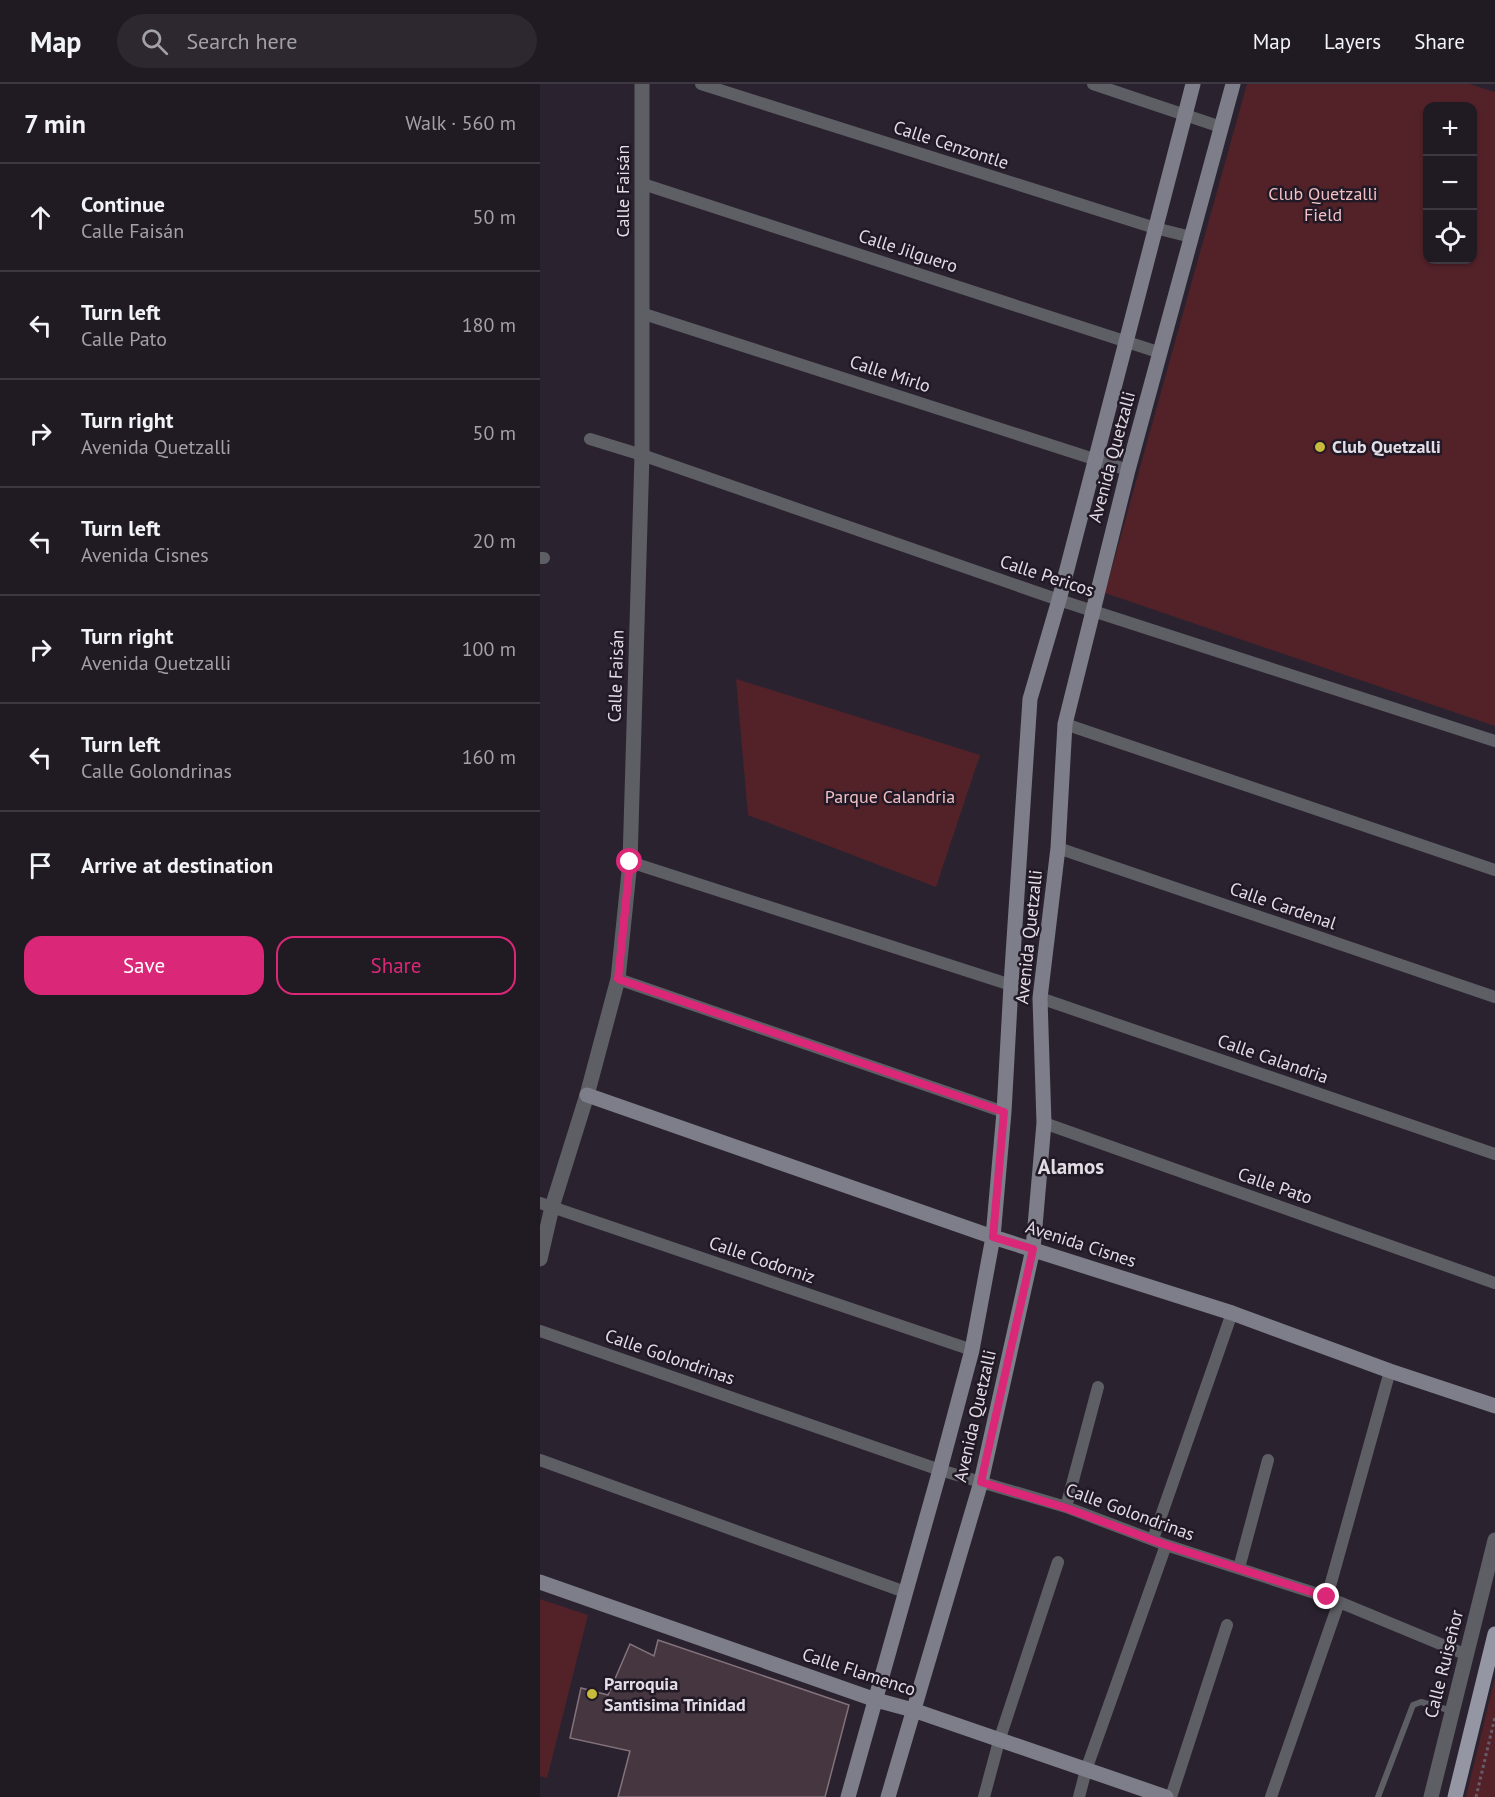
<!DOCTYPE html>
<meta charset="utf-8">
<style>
body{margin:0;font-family:"PT Sans",sans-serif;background:#2d2730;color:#f1f3f6}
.controls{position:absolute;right:18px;top:18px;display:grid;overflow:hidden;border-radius:12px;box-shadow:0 2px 4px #0004}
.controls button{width:54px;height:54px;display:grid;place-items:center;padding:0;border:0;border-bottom:2px solid #3d3841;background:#201a23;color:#f1f3f6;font:30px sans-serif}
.stop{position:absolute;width:18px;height:18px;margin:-14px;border:4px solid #db2777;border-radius:50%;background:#fff}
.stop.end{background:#db2777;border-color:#fff;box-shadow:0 2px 6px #0008}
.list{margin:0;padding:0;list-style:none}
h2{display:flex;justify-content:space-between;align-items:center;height:78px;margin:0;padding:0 24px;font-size:26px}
h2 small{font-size:20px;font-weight:400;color:#a2a1a6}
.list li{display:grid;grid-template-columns:39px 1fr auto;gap:18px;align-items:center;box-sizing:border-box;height:108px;padding:0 24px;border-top:2px solid #3d3841}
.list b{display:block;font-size:22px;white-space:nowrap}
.list p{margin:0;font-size:20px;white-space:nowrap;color:#a2a1a6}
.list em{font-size:20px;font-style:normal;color:#a2a1a6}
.actions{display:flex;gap:12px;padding:18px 24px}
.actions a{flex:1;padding:14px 0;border:2px solid #db2777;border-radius:18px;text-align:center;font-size:21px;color:#db2777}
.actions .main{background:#db2777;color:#fff}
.icon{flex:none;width:33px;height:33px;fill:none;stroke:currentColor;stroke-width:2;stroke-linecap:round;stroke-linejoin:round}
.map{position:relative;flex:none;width:955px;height:1713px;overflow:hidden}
header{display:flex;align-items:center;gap:36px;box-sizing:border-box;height:84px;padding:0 30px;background:#201a23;border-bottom:2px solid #3d3841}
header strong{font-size:28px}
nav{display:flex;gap:33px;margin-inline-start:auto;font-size:21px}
.search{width:420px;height:54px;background:#2d2730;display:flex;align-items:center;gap:15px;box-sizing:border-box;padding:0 21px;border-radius:33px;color:#a2a1a6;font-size:22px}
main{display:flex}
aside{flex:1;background:#201a23}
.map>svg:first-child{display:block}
</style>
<header>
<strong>Map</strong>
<div class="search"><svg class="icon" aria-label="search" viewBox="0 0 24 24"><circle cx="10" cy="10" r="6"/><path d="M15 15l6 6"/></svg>Search here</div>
<nav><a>Map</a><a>Layers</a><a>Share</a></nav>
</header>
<main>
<aside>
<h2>7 min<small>Walk · 560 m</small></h2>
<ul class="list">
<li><svg class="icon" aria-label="ahead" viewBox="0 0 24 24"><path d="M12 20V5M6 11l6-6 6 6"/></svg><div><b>Continue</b><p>Calle Faisán</p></div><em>50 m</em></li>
<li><svg class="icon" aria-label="left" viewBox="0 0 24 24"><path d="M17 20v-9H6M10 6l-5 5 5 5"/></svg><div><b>Turn left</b><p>Calle Pato</p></div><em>180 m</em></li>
<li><svg class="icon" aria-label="right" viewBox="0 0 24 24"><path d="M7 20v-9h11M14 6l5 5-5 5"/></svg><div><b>Turn right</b><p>Avenida Quetzalli</p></div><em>50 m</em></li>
<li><svg class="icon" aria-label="left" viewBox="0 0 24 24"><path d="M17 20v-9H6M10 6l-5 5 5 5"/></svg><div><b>Turn left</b><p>Avenida Cisnes</p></div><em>20 m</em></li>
<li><svg class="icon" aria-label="right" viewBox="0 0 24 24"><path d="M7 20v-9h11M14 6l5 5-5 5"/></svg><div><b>Turn right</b><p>Avenida Quetzalli</p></div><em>100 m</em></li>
<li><svg class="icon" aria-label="left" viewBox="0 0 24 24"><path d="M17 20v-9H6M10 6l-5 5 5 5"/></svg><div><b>Turn left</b><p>Calle Golondrinas</p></div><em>160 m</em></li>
<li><svg class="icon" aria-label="arrive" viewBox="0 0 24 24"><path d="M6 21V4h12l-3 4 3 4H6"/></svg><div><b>Arrive at destination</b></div></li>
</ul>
<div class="actions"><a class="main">Save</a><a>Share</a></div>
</aside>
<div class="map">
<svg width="955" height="1713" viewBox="0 0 955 1713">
<rect width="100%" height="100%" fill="#2a232f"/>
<path fill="#532229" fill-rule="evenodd" d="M707,0H929L955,8V642L565,509ZM888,22H932V176H888Z
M196,595L440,671L396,803L208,731Z
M0,1515L48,1531L7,1694L0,1692Z
M955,1594V1713H926Z"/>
<path fill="#45363f" stroke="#83727b" stroke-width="1.5" d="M118,1556L309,1621L285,1713H78L90,1667L30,1654L41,1604L68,1611L90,1560L114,1572Z"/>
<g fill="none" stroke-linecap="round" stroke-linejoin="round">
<path stroke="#645d68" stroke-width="3" stroke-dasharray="3 3" stroke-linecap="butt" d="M936,1713L955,1633"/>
<path stroke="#5e5e65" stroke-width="6" d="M838,1713L873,1621L881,1618L912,1627"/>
<path stroke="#5e5e65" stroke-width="12" d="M161,0L615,144L651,153
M553,0L681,43
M103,100L621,269
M101,229L588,386
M50,355L102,371L519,516L955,657
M0,474H4
M525,640L955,786
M518,764L955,913
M90,778L471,901
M78,895L464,1028
M500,914L955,1070
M504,1039L955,1199
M0,1119L432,1266
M0,1247L400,1386L526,1423L626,1461L787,1513L927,1571
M0,1376L365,1508
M526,1423L558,1303
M613,1455L692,1229
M699,1484L728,1376
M787,1513L850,1287
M444,1713L459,1657L518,1478
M539,1713L546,1686L626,1461
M631,1713L687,1541
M731,1713L799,1518"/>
<path stroke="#5e5e65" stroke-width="15" d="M0,1175L12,1123L47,1011L78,895L90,778L102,371V0
M891,1713L955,1456"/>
<path stroke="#7d7e89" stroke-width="15" d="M47,1011L453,1153L692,1229L850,1287L955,1322
M0,1498L336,1616L373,1626L626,1713
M308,1713L400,1386L432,1266L453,1153L464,1028L471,901L490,615L519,516L653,0
M348,1713L441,1398L493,1165L504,1039L500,914L518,764L525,640L588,386L693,0"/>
<path stroke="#9596a4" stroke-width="15" d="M915,1713L955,1550"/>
</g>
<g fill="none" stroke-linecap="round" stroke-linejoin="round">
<path stroke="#db2777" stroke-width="8" d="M90,778L78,895L464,1028L453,1153L493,1165L441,1398L526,1424L626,1461L787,1513"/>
</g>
<g fill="#c8bb3b" stroke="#211925" stroke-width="2">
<circle cx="780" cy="363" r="6"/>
<circle cx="52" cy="1610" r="6"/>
</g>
<g text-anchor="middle" stroke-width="5" stroke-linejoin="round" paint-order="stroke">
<g font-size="18" fill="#e2dde5" stroke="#211925">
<text transform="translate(411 61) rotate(18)" y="6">Calle Cenzontle</text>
<text transform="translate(83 107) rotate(-90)" y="6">Calle Faisán</text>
<text transform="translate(368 167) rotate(18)" y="6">Calle Jilguero</text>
<text transform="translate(350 290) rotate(18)" y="6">Calle Mirlo</text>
<text transform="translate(572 373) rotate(-75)" y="6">Avenida Quetzalli</text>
<text transform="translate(507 492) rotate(18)" y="6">Calle Pericos</text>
<text transform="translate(76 592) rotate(-88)" y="6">Calle Faisán</text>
<text transform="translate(743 822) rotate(19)" y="6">Calle Cardenal</text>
<text transform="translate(489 853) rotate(-84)" y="6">Avenida Quetzalli</text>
<text transform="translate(733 975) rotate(19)" y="6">Calle Calandria</text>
<text transform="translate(735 1102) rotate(19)" y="6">Calle Pato</text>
<text transform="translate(541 1160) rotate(18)" y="6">Avenida Cisnes</text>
<text transform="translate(222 1176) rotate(19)" y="6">Calle Codorniz</text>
<text transform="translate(130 1273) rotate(19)" y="6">Calle Golondrinas</text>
<text transform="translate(435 1332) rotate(-77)" y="6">Avenida Quetzalli</text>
<text transform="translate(590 1428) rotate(20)" y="6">Calle Golondrinas</text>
<text transform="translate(904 1580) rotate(-76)" y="6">Calle Ruiseñor</text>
<text transform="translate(319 1588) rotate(18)" y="6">Calle Flamenco</text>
</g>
<g font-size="18" fill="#f3bfc3" stroke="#211925">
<text x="783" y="116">Club Quetzalli<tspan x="783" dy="21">Field</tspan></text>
<text x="350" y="719">Parque Calandria</text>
</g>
<g font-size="18" font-weight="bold" fill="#e2dde5" stroke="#211925" text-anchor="start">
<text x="792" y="369">Club Quetzalli</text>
<text x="64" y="1606">Parroquia<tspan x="64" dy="21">Santisima Trinidad</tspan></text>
</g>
<g font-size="21" font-weight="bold" fill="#e2dde5" stroke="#211925">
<text x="531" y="1090">Alamos</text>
</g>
</g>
</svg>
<div class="controls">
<button>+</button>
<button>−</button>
<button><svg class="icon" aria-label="locate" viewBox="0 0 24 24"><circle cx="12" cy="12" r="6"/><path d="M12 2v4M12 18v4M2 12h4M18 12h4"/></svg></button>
</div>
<div class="stop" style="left:90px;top:778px"></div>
<div class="stop end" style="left:787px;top:1513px"></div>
</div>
</main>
